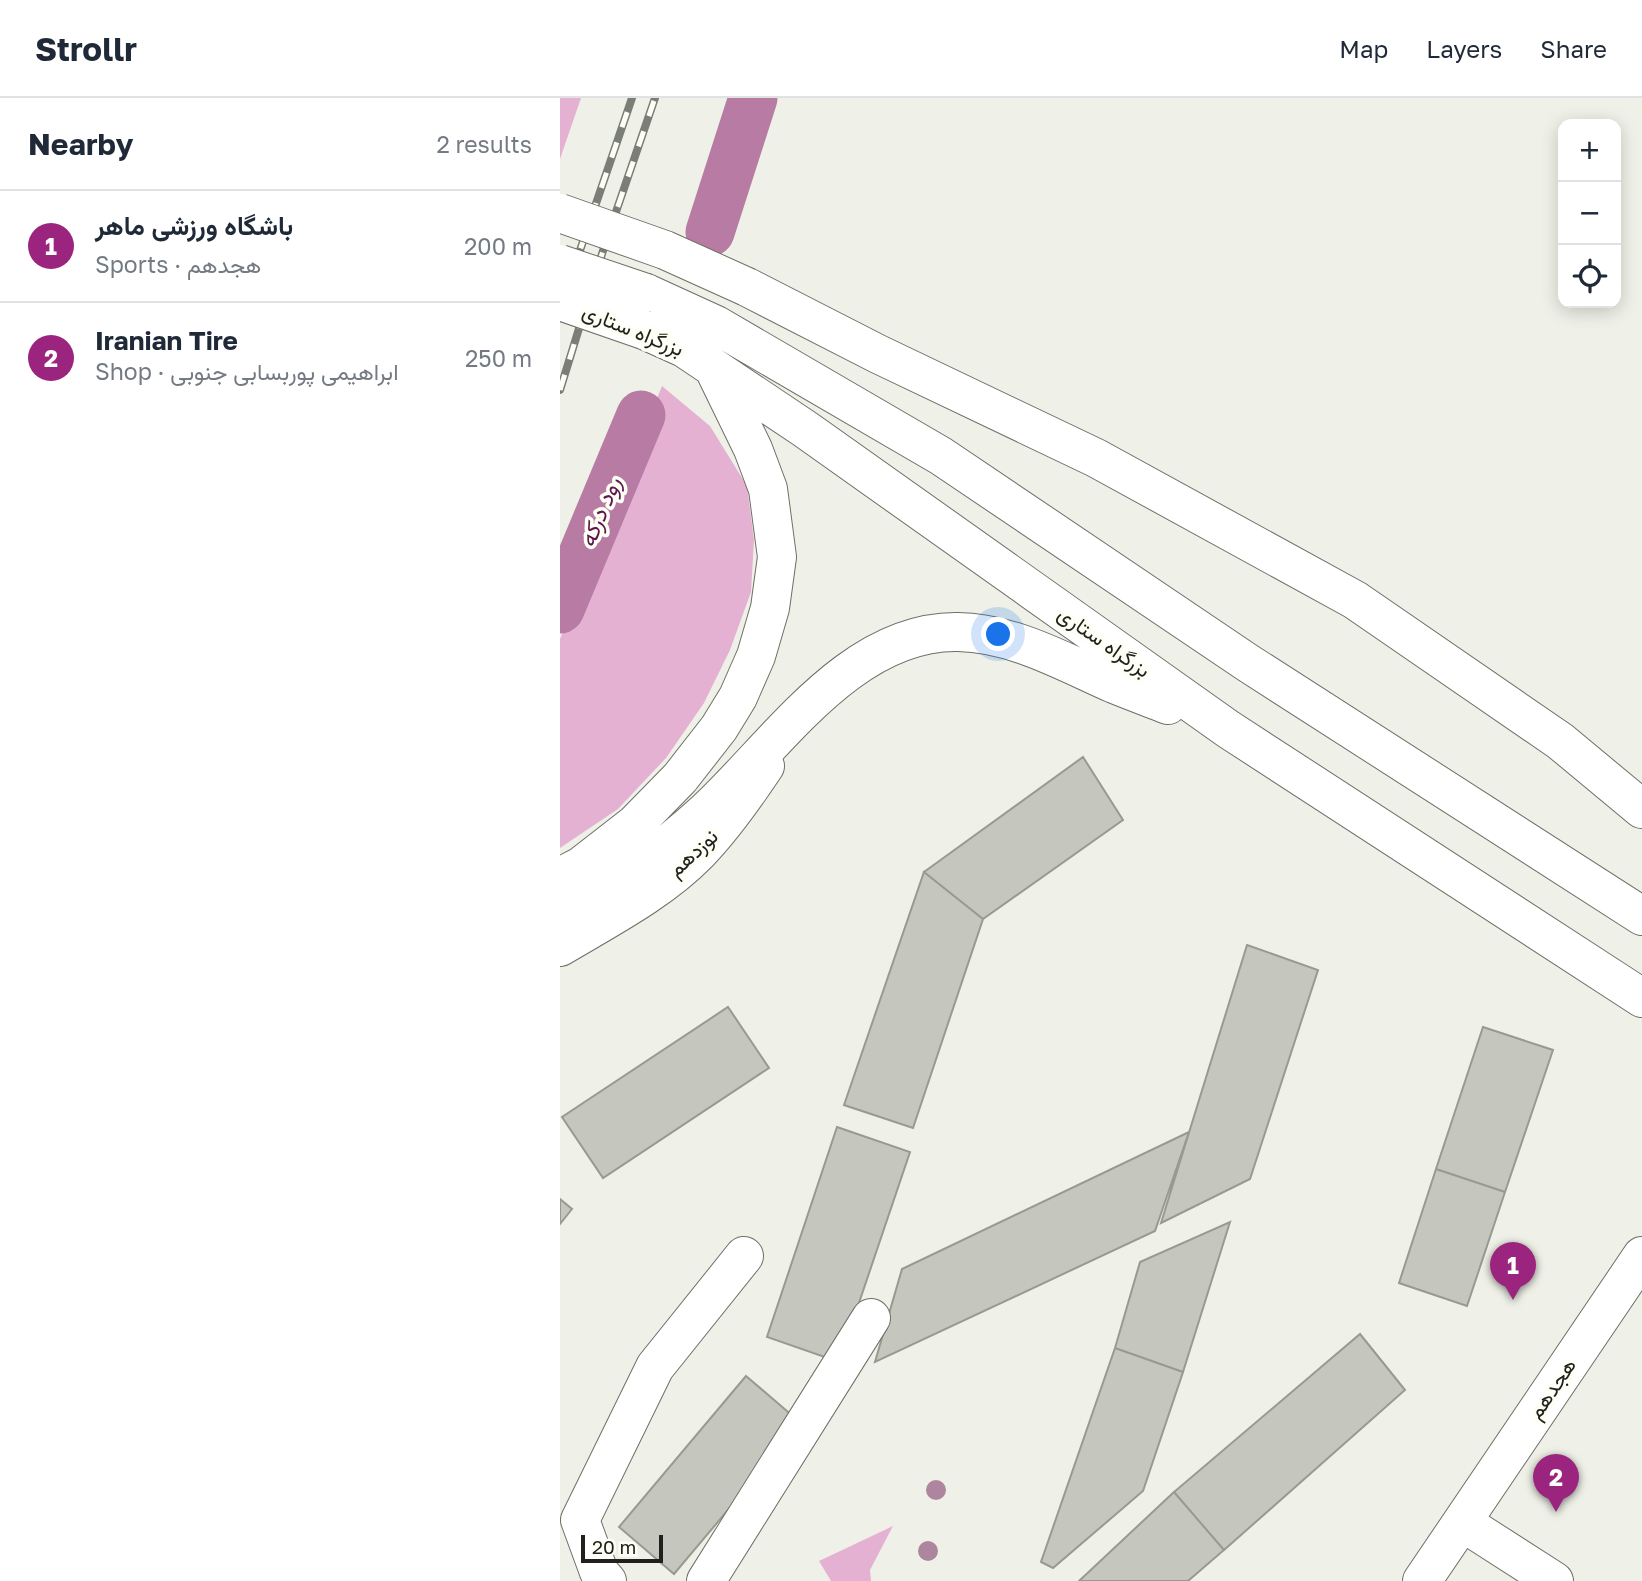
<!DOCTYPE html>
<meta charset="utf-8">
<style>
body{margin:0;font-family:"Golos Text",Vazirmatn,sans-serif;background:#f2f2f3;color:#1f2937}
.controls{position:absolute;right:21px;top:21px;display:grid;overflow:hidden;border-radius:14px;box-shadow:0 4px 18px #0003}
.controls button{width:63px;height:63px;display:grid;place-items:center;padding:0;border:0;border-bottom:2px solid #e0e1e3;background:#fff;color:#1f2937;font:35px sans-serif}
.scale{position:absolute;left:21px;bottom:18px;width:82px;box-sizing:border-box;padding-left:7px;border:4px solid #20211d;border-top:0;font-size:19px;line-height:24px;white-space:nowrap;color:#20211d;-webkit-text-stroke:5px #fdfff5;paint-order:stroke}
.you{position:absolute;left:439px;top:537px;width:24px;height:24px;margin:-18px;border:5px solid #fff;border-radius:50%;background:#1a73e8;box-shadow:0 0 0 10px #1a73e833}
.badge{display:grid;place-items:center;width:46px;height:46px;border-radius:50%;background:#9b247e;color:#fff;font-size:23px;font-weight:700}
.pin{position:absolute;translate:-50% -58px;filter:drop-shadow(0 2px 4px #0008)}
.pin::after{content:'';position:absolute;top:37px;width:24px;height:21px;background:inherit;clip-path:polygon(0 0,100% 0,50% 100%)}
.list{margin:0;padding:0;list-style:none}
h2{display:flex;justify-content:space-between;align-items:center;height:91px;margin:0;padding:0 28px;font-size:30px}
h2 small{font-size:23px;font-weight:400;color:#747a83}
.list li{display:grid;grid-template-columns:46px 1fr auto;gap:21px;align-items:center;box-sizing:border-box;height:112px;padding:0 28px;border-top:2px solid #e0e1e3}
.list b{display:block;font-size:26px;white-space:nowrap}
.list p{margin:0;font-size:23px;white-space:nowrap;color:#747a83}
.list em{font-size:23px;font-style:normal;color:#747a83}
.icon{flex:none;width:38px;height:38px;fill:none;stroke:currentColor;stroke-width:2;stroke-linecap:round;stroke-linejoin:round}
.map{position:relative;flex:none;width:1082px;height:1483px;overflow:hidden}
header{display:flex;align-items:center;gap:42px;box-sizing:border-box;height:98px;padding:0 35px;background:#fff;border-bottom:2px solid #e0e1e3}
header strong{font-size:33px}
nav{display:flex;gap:38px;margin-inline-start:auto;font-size:24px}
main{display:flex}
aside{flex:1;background:#fff}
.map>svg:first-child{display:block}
</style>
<header>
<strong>Strollr</strong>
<nav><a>Map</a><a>Layers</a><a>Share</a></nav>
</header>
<main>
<aside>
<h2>Nearby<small>2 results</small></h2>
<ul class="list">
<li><span class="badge">1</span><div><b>باشگاه ورزشی ماهر</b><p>Sports · هجدهم</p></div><em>200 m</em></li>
<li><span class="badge">2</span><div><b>Iranian Tire</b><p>Shop · ابراهیمی پوربسابی جنوبی</p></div><em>250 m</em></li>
</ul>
</aside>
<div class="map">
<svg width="1082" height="1483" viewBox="0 0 1082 1483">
<rect width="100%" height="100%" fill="#eff1e8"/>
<path fill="#e5b1d3" d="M0,0H21L0,61Z
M102,288L150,328L187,388L194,442L191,494L170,552L144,605L106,660L58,711L0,750V541Z
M333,1428L310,1472L311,1483H271L259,1463Z"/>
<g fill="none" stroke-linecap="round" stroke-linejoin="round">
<path stroke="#b87ca4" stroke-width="49" d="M150,134L193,0
M0,511L81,317"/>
</g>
<path fill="#c5c7be" stroke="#989a92" stroke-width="2" d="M523,659L563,722L423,821L364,774Z
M364,774L423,821L353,1030L284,1007Z
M687,847L758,872L690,1081L601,1125Z
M168,909L209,970L43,1080L2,1019Z
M923,929L993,952L945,1094L876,1071Z
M277,1029L350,1054L279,1264L207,1239Z
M629,1034L595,1133L315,1264L342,1171Z
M876,1071L945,1094L907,1208L839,1185Z
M0,1101L12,1111L0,1126Z
M670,1124L623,1274L555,1250L580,1164Z
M800,1236L845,1292L664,1452L614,1394Z
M555,1250L623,1274L583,1393L493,1470L481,1464Z
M186,1278L241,1325L114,1476L59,1429Z
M614,1394L664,1452L628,1483H519Z"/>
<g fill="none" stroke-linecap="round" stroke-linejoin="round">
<defs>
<path id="minor" d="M0,849C47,821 100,794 139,754C164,728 185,698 205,668
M902,1424L994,1483
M47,1483L39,1474L20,1422L95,1269L184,1158
M146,1483L311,1220
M862,1483L1082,1158"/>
<path id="highway" d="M187,189L318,256L536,360L795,502L1000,643L1082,711
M86,195L156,227L381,358L688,565L1082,818
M84,232L124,250L245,331L668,631L1082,900
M0,779L21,768L75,726L120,680L159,630L178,599L196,558L210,510L217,459L208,391L193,351L155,273
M0,819C52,790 102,753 146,713C217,647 291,532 398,534C454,535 504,564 554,586C571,593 590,600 608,607"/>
</defs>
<use href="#minor" stroke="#6e6f67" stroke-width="40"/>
<use href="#highway" stroke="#6e6f67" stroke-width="40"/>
<use href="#minor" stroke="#fff" stroke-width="38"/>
<use href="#highway" stroke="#fff" stroke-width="38"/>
<defs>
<path id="rail" d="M0,211L72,0
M0,292L46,143L95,0"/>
</defs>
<use href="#rail" stroke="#7b7d77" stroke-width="8"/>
<use href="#rail" stroke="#fdfff5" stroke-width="5" stroke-dasharray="16" stroke-linecap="butt"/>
<defs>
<path id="highway-bridge" d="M0,115L105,152L187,189
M0,166L86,195
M0,203L84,232"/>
</defs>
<use href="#highway-bridge" stroke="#6e6f67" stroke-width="40" stroke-linecap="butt"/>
<use href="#highway-bridge" stroke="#fff" stroke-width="38"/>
</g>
<g fill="#ad859e">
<circle cx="376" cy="1392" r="10"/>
<circle cx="368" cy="1453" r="10"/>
</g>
<g text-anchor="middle" stroke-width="7" stroke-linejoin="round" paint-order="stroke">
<g font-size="21" fill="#20211d" stroke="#fdfff5">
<text transform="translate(73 232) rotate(22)" y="7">بزرگراه ستاری</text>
<text transform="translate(544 544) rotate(35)" y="7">بزرگراه ستاری</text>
<text transform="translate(133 755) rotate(-43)" y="7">نوزدهم</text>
<text transform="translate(992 1291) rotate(-56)" y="7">هجدهم</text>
</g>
<g font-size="23" font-style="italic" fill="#5e164c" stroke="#fdfff5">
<text transform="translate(40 414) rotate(-67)" y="8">رود درکه</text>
</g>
</g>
</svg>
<div class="controls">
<button>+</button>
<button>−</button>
<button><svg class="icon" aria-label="locate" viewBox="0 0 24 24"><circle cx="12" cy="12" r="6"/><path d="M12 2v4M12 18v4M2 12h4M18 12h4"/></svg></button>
</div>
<div class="scale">20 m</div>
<div class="you"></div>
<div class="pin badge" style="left:953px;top:1202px">1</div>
<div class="pin badge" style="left:996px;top:1414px">2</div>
</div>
</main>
